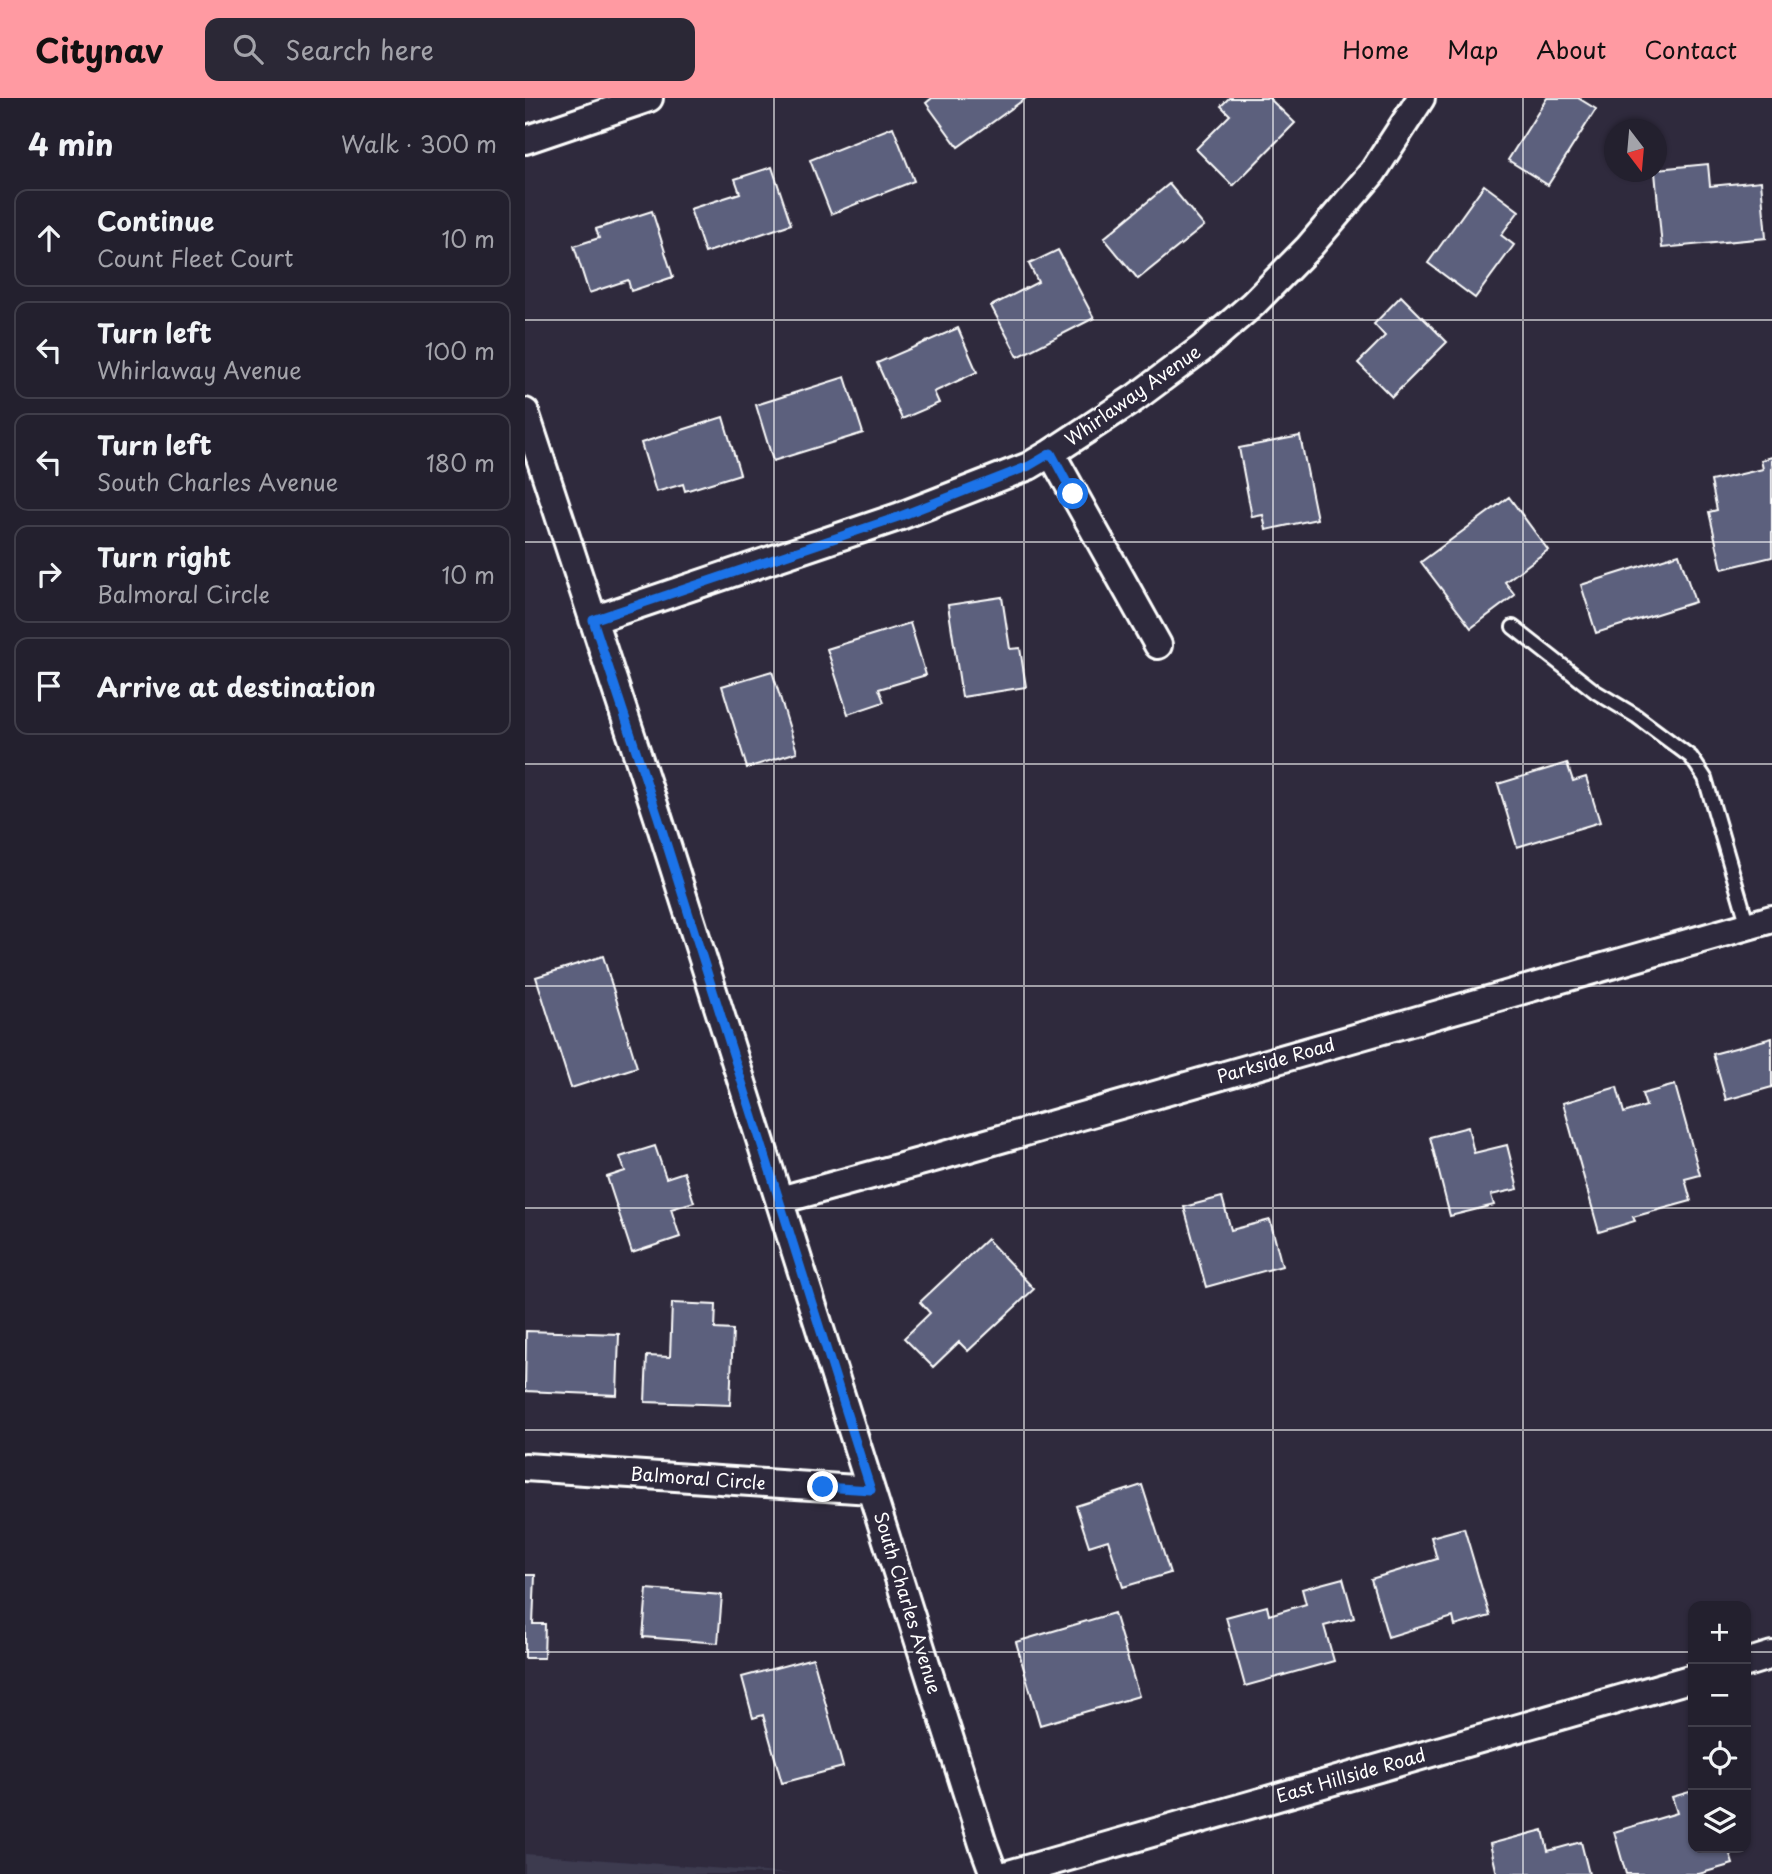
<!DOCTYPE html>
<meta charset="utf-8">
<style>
body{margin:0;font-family:"Playpen Sans",sans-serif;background:#2b2836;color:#f1f3f6}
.controls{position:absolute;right:21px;bottom:21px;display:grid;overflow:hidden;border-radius:14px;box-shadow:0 2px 5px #0004}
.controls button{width:63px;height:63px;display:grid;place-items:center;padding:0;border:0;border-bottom:2px solid #403e4a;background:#23202e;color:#f1f3f6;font:35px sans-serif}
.compass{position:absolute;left:1079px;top:21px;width:63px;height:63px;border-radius:50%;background:#23202e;box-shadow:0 2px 5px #0004;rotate:164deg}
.stop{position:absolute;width:21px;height:21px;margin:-16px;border:5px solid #1a73e8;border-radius:50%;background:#fff}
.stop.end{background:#1a73e8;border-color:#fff;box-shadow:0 2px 7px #0008}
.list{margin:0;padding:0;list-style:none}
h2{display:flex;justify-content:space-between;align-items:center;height:91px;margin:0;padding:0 28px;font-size:30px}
h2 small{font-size:23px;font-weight:400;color:#a3a3aa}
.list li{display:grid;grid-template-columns:46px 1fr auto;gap:21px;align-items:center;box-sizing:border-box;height:98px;margin:0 14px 14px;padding:0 14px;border:2px solid #403e4a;border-radius:14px}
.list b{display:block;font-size:26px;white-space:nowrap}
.list p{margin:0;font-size:23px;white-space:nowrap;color:#a3a3aa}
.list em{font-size:23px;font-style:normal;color:#a3a3aa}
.icon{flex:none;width:38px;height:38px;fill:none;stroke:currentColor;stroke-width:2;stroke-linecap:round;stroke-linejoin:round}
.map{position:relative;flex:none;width:1247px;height:1776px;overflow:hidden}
header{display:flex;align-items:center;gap:42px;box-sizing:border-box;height:98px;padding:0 35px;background:#ff9aa2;color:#111}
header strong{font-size:33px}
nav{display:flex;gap:38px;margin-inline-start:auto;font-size:24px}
.search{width:490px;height:63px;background:#2b2836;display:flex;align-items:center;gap:18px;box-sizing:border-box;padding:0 24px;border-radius:14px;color:#a3a3aa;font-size:26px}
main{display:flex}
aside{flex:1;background:#23202e}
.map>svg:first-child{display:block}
</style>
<header>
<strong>Citynav</strong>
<div class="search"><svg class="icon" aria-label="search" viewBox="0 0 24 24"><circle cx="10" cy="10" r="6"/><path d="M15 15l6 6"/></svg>Search here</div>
<nav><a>Home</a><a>Map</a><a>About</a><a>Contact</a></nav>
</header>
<main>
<aside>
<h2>4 min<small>Walk · 300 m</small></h2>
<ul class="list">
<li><svg class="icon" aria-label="ahead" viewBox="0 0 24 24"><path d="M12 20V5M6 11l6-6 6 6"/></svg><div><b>Continue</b><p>Count Fleet Court</p></div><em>10 m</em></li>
<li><svg class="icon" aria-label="left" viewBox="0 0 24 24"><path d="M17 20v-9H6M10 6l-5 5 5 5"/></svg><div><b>Turn left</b><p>Whirlaway Avenue</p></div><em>100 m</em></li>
<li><svg class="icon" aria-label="left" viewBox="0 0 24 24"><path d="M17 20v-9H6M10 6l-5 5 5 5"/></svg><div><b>Turn left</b><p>South Charles Avenue</p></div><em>180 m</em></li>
<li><svg class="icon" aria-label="right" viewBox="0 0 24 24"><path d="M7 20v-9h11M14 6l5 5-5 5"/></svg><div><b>Turn right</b><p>Balmoral Circle</p></div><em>10 m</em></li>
<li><svg class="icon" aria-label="arrive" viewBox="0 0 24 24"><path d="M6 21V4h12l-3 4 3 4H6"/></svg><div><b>Arrive at destination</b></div></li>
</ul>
</aside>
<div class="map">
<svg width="1247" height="1776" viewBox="0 0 1247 1776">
<rect width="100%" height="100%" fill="#2f2a3d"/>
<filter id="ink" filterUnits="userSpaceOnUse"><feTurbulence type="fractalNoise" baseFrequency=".0143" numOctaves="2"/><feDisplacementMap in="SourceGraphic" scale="14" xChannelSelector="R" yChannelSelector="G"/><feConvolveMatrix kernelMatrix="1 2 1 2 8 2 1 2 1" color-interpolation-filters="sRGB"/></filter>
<g filter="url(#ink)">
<path fill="#3c3a50" d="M0,1756L94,1763L266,1776H0Z"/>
<path fill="#5c607d" stroke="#fff" stroke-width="2" d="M407,0H501L433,49L401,5Z
M704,0H744L770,25L708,88L671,51L705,17L696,8Z
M1022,0H1053L1071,11L1023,87L983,62Z
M368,29L389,83L306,116L285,62Z
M1183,66L1185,88L1236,83L1241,140L1137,150L1130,74L1132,71Z
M247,69L266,126L180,155L165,111L215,95L210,81Z
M644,86L679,128L613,181L579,140Z
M959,87L994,113L976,137L989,147L950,200L903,165Z
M127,113L148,179L106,193L103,182L64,195L49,148L74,140L71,131Z
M533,152L569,220L493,259L466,208L513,184L504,166Z
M876,198L922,244L867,299L833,265L860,238L849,226Z
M433,230L452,274L409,294L414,305L377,321L352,265Z
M320,279L338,335L248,363L231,307Z
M198,319L215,376L160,393L158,386L131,394L116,345Z
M775,338L792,421L741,432L738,417L727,419L714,350Z
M1247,359V459L1197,471L1184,414L1192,412L1186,383L1238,371L1236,362Z
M984,399L1023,452L980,484L990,497L946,530L896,464Z
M1154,456L1170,504L1071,535L1056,487Z
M477,499L485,551L495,550L501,589L437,599L423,507Z
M385,525L401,577L354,591L359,604L323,616L302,551Z
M247,573L272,654L222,670L197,588Z
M1042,665L1048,683L1061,679L1075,724L992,749L973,686Z
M78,858L112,969L46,990L11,879Z
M1247,940V989L1201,1002L1188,956Z
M1150,987L1175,1077L1160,1081L1166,1103L1108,1119L1110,1123L1074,1134L1038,1005L1092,989L1099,1015L1121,1008L1117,996Z
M943,1029L949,1055L982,1047L993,1091L966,1097L969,1107L925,1118L905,1039Z
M130,1048L141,1080L159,1074L169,1104L146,1111L155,1139L107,1155L82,1079L100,1073L95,1059Z
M697,1099L706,1132L745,1122L757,1168L681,1189L659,1109Z
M462,1141L509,1191L443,1253L434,1244L408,1269L379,1240L405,1215L395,1204Z
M147,1205L191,1207L190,1231L208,1232L205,1307L120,1304L122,1258L145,1259Z
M1,1233L94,1236L92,1297L0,1293Z
M617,1387L645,1475L598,1489L583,1442L564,1448L551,1408Z
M939,1430L965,1518L930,1528L928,1519L863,1539L846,1481L912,1461L906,1439Z
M0,1477H10L8,1526H20L19,1560H0Z
M818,1480L829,1520L799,1528L809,1563L720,1588L701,1519L742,1508L744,1517L781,1506L777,1491Z
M122,1491L197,1497L193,1545L118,1539Z
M589,1515L614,1598L515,1627L491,1544Z
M288,1560L318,1669L257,1685L238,1617L228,1620L217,1579Z
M1168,1693V1750H1203L1208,1766L1174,1776H1101L1089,1734L1152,1715L1147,1699Z
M1018,1732L1023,1753L1056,1744L1064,1776H972L965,1746Z"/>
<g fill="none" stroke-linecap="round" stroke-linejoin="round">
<defs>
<path id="lane" d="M988,529L1071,594L1111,618L1166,659L1180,680L1223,828"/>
<path id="street" d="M0,42L124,0
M0,314L133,719L458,1746L469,1776
M526,355L633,547
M68,522L373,419L504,368L526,355L610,300L676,251L728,206L784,149L848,74L896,0
M255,1102L409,1060L1247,821
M0,1369L346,1392
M1221,1565L1247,1557
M484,1776L1168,1580"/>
</defs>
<use href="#lane" stroke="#fff" stroke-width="18"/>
<use href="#street" stroke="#fff" stroke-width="32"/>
<use href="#lane" stroke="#2f2a3d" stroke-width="12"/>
<use href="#street" stroke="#2f2a3d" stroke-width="26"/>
</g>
</g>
<g fill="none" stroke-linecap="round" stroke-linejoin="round" filter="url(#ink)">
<path stroke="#1a73e8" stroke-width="9" d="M298,1389L346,1392L133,719L68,522L373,419L504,368L526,355L548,396"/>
</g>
<path fill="none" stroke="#fff" stroke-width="2" stroke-opacity="0.55" d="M249,0V1776M499,0V1776M748,0V1776M998,0V1776M0,222H1247M0,444H1247M0,666H1247M0,888H1247M0,1110H1247M0,1332H1247M0,1554H1168M1221,1554H1247"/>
<g text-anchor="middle" stroke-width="5" stroke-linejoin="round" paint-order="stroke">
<g font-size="18" fill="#fff" stroke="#2f2a3d">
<text transform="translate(608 298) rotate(-35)" y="6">Whirlaway Avenue</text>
<text transform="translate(751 963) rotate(-16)" y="6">Parkside Road</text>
<text transform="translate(173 1381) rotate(4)" y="6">Balmoral Circle</text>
<text transform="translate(382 1505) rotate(73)" y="6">South Charles Avenue</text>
<text transform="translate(826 1678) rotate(-16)" y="6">East Hillside Road</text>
</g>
</g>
</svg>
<div class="controls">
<button>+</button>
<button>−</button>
<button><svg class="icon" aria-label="locate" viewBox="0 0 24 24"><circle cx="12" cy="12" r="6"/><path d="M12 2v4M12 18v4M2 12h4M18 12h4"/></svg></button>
<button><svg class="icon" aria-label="layers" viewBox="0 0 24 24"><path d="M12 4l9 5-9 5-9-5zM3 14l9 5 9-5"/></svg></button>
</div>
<svg class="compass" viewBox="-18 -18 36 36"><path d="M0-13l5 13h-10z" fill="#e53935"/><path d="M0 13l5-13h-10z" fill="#a3a3aa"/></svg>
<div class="stop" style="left:548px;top:396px"></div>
<div class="stop end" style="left:298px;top:1389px"></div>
</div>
</main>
